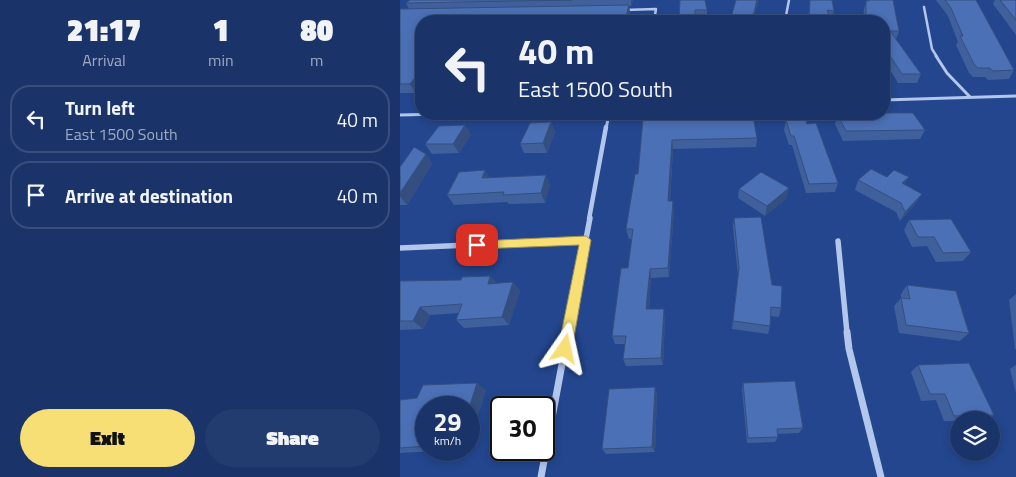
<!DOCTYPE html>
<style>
:root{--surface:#1a346a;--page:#233c70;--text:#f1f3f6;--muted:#9faac1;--line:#384f7e;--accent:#f7df76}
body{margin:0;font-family:"Titillium Web",sans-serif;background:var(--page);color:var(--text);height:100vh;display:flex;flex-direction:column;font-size:19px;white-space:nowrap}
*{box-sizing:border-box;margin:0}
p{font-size:16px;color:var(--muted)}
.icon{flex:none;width:28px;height:28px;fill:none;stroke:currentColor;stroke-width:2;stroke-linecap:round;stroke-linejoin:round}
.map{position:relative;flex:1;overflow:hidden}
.panel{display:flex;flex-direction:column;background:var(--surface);width:400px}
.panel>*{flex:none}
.banner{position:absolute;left:15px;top:15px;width:475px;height:105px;border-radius:20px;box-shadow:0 2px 8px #0003,0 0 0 1px var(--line);background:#1a346a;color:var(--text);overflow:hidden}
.controls{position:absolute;left:550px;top:411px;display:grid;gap:10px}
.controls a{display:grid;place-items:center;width:50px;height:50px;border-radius:50%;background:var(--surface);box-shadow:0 2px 8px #0003,0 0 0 1px var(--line);font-size:25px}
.speed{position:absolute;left:15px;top:396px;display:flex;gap:10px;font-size:25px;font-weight:700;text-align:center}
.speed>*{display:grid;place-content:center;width:65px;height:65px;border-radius:50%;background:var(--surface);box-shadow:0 2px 8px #0003,0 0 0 1px var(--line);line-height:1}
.speed small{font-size:12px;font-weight:400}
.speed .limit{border:2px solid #111;border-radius:8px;background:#fff;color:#111}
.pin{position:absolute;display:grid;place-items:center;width:42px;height:42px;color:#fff;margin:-21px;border-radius:10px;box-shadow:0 2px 8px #0006}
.me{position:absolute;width:55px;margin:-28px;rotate:11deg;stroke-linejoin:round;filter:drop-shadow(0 0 4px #0008)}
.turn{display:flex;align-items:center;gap:18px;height:105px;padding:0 20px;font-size:22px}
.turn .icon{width:65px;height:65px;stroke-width:2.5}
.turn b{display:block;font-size:35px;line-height:42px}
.eta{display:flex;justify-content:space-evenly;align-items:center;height:85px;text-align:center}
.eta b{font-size:30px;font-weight:800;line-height:35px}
.action{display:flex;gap:10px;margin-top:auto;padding:10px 20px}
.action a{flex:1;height:58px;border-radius:30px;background:var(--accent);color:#111;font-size:20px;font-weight:800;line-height:58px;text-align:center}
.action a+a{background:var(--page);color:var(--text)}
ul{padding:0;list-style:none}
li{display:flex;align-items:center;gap:15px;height:68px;margin:0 10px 8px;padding:0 10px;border:2px solid var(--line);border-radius:20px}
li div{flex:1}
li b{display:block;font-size:19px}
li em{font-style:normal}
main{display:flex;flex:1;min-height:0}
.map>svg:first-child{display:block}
</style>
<main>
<section class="panel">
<div class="eta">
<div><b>21:17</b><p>Arrival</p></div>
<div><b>1</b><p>min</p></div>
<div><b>80</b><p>m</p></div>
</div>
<ul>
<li><svg class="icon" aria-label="left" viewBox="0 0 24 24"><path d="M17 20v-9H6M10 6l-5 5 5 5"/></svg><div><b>Turn left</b><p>East 1500 South</p></div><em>40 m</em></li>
<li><svg class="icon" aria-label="arrive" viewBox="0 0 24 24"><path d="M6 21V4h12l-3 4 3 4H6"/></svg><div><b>Arrive at destination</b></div><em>40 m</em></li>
</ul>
<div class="action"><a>Exit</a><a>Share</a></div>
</section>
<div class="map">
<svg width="616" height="477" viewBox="0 0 616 477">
<rect width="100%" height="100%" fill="#23468e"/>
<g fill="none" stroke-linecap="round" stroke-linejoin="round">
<path stroke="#b3c6ec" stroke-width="2.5" d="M524 7 532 49 537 57
M224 10 256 9 254 21
M385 21 389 0"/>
<path stroke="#b3c6ec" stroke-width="3" d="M536 56 547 73 570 97
M484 100 616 96
M0 115 44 114
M206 129 209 114"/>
<path stroke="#b3c6ec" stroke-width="4.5" d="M189 219 206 127"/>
<path stroke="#b3c6ec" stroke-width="5.5" d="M438 241 447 333
M0 248 186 240
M168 333 190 218"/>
<path stroke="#b3c6ec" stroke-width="7" d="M447 332 449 349 481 477
M141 477 168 332"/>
</g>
<path fill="#40609c" d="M10 0H233L231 6H229L230 13 228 21H21V86L16 93H0V9H9L6 3Z
M280 0 307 10V18H295L279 20Z
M410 0 434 11 432 19 430 18 431 21H408L409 8Z
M467 0H493L499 31 496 39 521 74 517 83H498L484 60V21H463L464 9Z
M536 0H576L614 70 609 79 588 80 585 77H573L569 73 556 45 558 42 548 16Z
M595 0H616V35L593 4Z
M438 115 525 130 520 139 443 141 435 124Z
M337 117 357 138 356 147 273 149 270 201 274 211 269 277 251 278 249 309 265 317 263 365 226 366 223 359 225 344H215L212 336 228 268 232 239H229L226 229 238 174 243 119 337 120Z
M386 120 407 124 438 183 435 192 406 193 392 145H389L384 130Z
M151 122 155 132 147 153H124L120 144Z
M71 135 59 153 32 154 25 144Z
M26 154 32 164 7 205H0V167Z
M85 170 89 178 146 175 150 185 145 203 109 204 107 202 54 205 47 195Z
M458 180 504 185 522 194 516 203 500 221 496 212 455 190Z
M339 189 387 198 365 216 338 198Z
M334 218 372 285 381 308 379 317 370 316V326L368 334 332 329 338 276 333 227Z
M509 220 571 252 563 261 536 262 527 246 512 247 504 230Z
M90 276 96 283 113 282 120 291 109 325 64 328 56 320 59 313 30 315 23 329 0 330V281L61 280Z
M507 285 569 333 560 341 499 333 494 306 501 298V294Z
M616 294V349H615L609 300Z
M518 365 594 415 583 420H559V421H544L536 400 521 401 511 372Z
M616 365V393L610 369Z
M343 383 403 428 399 433 377 434 378 437 375 442 347 443 342 389Z
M255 387 257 394 255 452 206 454 202 449Z
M86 390 72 433H69V408H26V450H53L0 453V400L17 398Z"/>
<path fill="#344e7f" d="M231 0H233L231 6Z
M357 0H359L353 21H352Z
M229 5 230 13 228 21H226V17Z
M21 70V86L16 93 10 84Z
M151 122 155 132 147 153 143 143Z
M65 125 71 135 59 153 53 144Z
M272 140 273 149 269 211 268 201Z
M26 154 32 164 7 205 0 196V193Z
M85 170 91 180 82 178Z
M146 175 150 185 145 203 141 193Z
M509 177 504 186 502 183Z
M389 188 387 198 365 216 367 206Z
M522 194 516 203 500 221 505 212Z
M273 201 274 211 269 277 268 268Z
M250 269 251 278 248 318 246 309Z
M90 276 97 285 88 284Z
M113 282 120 291 109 325 102 317Z
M20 307 30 315 23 329 13 321Z
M264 309 265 317 263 365 261 358Z
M77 383 86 390 72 433 69 432V408Z
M255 387 257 394 255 452 252 447Z"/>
<path fill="#4b70b5" stroke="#344e7f" d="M10 0H172L6 3Z
M280 0H305L307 10H295V21H272V20H279Z
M336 0H357L352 21H330Z
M410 0H432L434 11 427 10 431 21H409Z
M469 0H493L499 31H490L521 74H502L484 47V21H467L464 18 466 16V1H469Z
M545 0H576L614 70 593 71 590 68H578L574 64 560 36H563L551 8Z
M600 0H616V20Z
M229 5 226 17 160 18 158 21H21V70L10 84H0V9Z
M207 18 211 21H204Z
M484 113H513L525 130 446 131 438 115 484 114Z
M353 116 357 138 272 140 268 201H273L268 268 250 269 246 309H264L261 358 223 359 226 336H212L221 268H228L233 229H226L235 174H238L243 119 338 120 337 117Z
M386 120H406L407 124 416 123 438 183 409 184 394 136H391Z
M151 122 143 143 120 144 130 123Z
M65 125 53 144H25L39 126Z
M14 147 26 154 0 193V167Z
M471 169 487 177 494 170 509 177 502 183 522 194 505 212 501 203 458 180Z
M85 170 82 178 146 175 141 193 103 195 104 192 47 195 59 172Z
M361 172 389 188 367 206 339 189Z
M361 217 372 285 382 286 381 308 371 307 370 326 333 321 339 268 334 218Z
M551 219 571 252 543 253 534 237H518L509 220Z
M90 276 88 284 113 282 102 317 56 320 62 304 20 307 13 321H0V281L61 280 62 277Z
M507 285 556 291 569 333 506 325 501 298 510 299Z
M569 363 594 415 554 416 545 394H530L518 365Z
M395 381 403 428 377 429 378 437 348 438 343 383Z
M77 383 69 408H26V446L0 448V400L17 398 23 385Z
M255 387 252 447 202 449 209 389Z"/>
<path fill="#f7df76" stroke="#a1914d" d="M186 236 191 240 172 349 170 354 165 356 160 354 158 349 179 245 77 249 71 245 77 241Z"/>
</svg>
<div class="controls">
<a><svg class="icon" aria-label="layers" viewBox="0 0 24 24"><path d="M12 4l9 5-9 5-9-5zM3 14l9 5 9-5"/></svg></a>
</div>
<div class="speed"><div>29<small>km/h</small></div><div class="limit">30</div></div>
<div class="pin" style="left:77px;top:245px;background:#d93025"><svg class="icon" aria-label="arrive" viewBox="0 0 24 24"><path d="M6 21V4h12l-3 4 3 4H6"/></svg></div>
<svg class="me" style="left:165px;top:349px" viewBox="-20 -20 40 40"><path d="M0-17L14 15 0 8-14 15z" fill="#f7df76" stroke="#fff" stroke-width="4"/></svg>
<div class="banner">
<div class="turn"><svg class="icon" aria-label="left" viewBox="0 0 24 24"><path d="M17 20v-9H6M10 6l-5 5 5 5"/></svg><div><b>40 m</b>East 1500 South</div></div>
</div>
</div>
</main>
